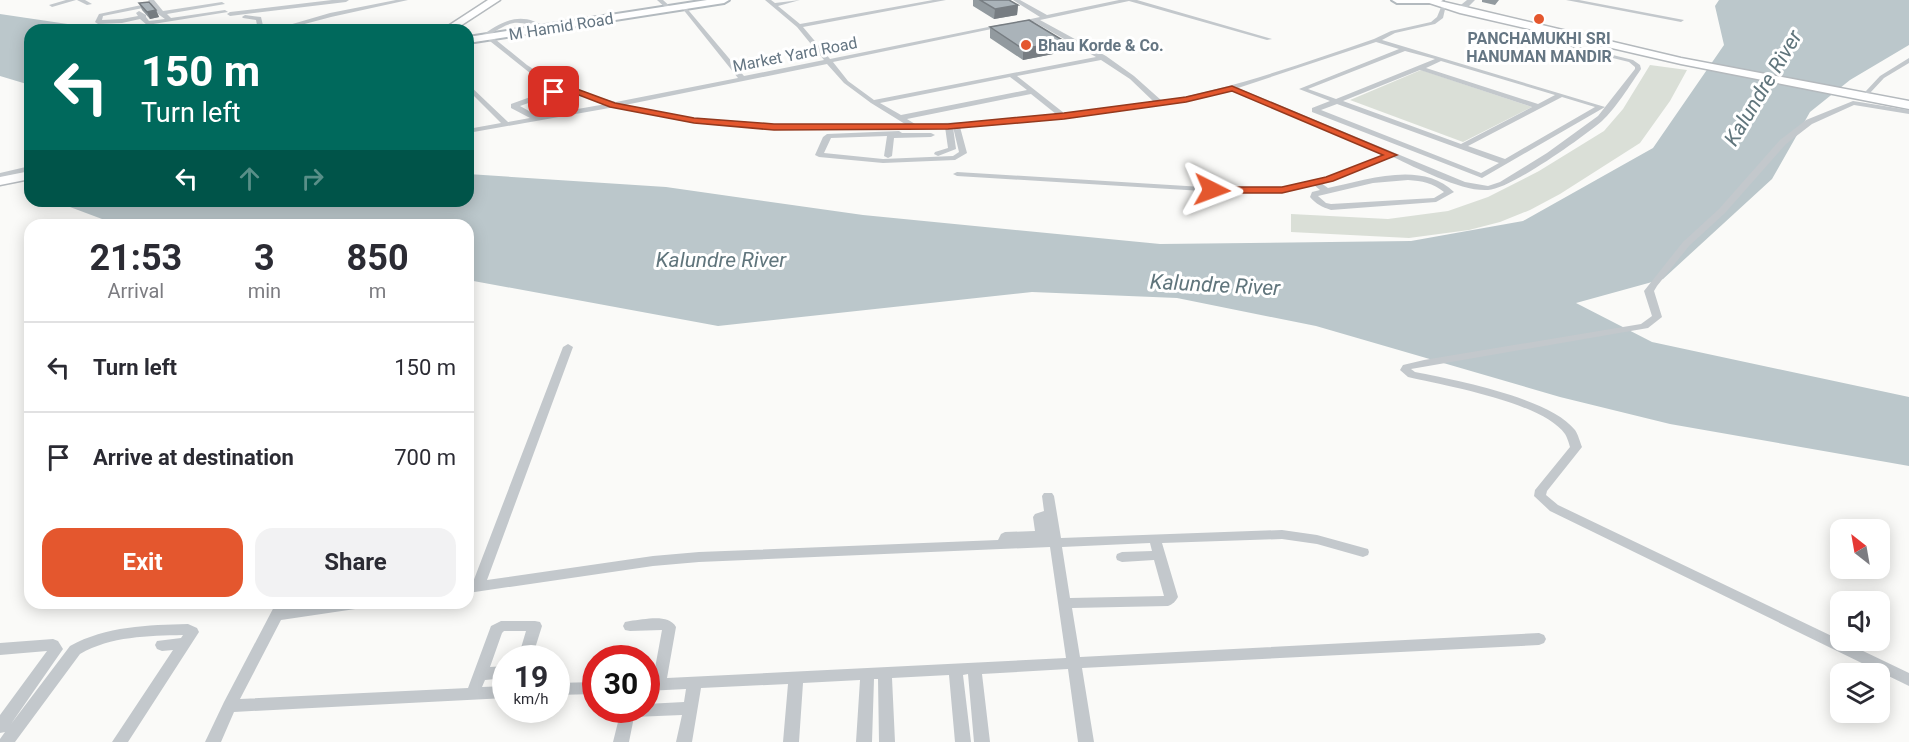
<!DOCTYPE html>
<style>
:root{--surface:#fff;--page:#f2f2f3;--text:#2b2b33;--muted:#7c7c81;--line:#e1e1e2;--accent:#e4572e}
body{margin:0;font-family:Roboto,sans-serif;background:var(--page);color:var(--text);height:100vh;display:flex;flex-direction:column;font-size:22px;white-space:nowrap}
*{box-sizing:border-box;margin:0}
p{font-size:20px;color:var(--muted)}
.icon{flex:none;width:33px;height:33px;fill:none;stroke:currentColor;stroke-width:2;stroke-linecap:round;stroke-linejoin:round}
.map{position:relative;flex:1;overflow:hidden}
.drawer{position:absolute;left:24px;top:219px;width:450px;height:390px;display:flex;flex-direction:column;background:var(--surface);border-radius:18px;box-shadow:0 3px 15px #0003}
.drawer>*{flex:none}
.top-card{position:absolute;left:24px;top:24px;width:450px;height:183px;border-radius:18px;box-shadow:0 3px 15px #0003;background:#00695c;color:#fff;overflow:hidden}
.needle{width:39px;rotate:329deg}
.controls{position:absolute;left:1830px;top:519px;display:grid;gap:12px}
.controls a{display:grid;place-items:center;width:60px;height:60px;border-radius:12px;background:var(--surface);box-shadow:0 3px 15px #0003;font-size:30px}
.speed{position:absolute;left:492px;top:645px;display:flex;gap:12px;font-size:30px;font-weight:700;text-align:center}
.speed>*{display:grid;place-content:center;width:78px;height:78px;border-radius:50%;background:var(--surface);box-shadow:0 3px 15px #0003;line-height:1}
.speed small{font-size:15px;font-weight:400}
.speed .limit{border:9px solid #d22;background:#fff;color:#111}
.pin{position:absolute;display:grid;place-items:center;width:51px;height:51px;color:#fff;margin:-26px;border-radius:12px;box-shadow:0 3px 9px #0006}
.me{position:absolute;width:66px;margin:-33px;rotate:93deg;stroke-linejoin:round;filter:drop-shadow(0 0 4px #0008)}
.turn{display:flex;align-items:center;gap:21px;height:126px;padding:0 18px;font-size:27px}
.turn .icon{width:78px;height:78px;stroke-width:2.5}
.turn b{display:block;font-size:42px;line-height:51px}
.lanes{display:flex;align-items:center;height:57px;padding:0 18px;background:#0003;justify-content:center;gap:30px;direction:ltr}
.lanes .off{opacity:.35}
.eta{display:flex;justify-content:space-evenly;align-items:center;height:102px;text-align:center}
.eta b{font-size:36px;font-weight:700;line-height:42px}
.action{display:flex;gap:12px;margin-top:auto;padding:12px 18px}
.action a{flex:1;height:69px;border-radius:18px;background:var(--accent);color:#fff;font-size:24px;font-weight:700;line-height:69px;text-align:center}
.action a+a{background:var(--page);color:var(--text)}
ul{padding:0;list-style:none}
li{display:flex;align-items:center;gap:18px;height:90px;padding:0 18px;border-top:2px solid var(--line)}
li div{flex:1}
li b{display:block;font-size:22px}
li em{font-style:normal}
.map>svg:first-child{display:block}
</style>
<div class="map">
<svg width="1909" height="742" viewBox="0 0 1909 742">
<rect width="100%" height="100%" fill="#fafaf8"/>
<path fill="#dadfd7" d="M1650 65 1687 70 1670 101 1640 143 1560 194 1530 210 1500 222 1469 230 1409 238 1291 232V214L1388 219 1448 211 1488 197 1539 171 1604 131 1623 109Z
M1421 70 1532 107 1463 142 1350 100Z"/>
<path fill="#bbc7cb" d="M1719 0H1909V45L1850 80 1810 112 1772 179 1663 279 1576 303 1652 342 1909 397V466L1670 424 1560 397 1316 326 1177 298 1032 292 718 326 468 280V225H118L54 201H468V174L666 187 863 215 1160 244 1411 241 1523 221 1653 148 1724 45 1715 6Z
M0 14 81 26 83 30H30V85L0 76Z"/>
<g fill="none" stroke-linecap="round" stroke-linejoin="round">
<g stroke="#b3babf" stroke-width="4">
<path id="secondary" d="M707 0H729L724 3 468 43V37Z
M1392 0H1443L1438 3H1397Z"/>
</g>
<g stroke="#b5babe" stroke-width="3">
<path id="primary" d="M488 0H500L454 30H442Z
M30 171V179L0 185V177Z"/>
</g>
<g stroke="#b4b9bd" stroke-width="3">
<path id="trunk" d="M1420 0H1436L1681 58 1909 101V109L1681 64 1460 13Z"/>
</g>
<path fill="#c3c8cc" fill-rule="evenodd" d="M66 0H76L52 7 49 5Z
M77 0H85L92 4 87 5Z
M148 0H154L163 11 222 2 225 4 167 14 171 18 225 10 228 12 147 25 140 19 122 23 98 24 95 22 99 14 151 3ZM153 6 158 14 165 19 149 21 146 17V15L139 11 136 13 138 16 122 19 102 20 103 16Z
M332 0H349L346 2 230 16 227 14 230 12Z
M396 0H408L331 17 282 30H272L330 13Z
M657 0H663L673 9 668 10Z
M765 0H771L775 3 800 0 778 6 800 24 933 0H946L803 27 830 59 1003 24 1006 26 833 62 848 81 874 100 1096 57 1034 22 1017 24V22L1040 17 1013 0H1020L1047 15 1119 0H1137L1272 39 1267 40 1129 1 1040 20 1106 56 1134 76 1162 101C1235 88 1304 63 1374 39L1391 31 1431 22 1437 17 1442 5H1446L1443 18 1435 24 1395 33 1382 40 1605 107 1482 178 1312 112V108L1330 101 1299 89 1399 49 1376 42 1238 88 1465 182 1488 186 1500 182 1547 153 1598 116 1635 69V67L1629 62 1572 48 1567 45 1561 35 1562 34H1566L1571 43 1576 46 1633 60 1640 65 1641 69C1631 84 1615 109 1602 121 1583 137 1511 189 1488 190 1462 192 1417 168 1393 157L1321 183 1328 188C1366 180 1422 160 1454 192L1436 202 1331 210C1322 207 1316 204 1310 197L1312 192 1320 190 1314 185 1282 192 1235 193 957 176 953 174 957 172 1235 189 1282 188 1326 177 1386 155 1231 90 1188 101 1064 118 998 125 960 127 967 153 955 160 883 163 819 157 815 155 823 137 827 134 899 131 902 133H931L935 135 931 137 894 138 892 156 888 158 884 156 887 136 831 138 824 153 883 159 953 156 959 152 953 127 956 149 938 156 934 154 935 152 948 148 945 127 820 129 727 126 682 121 615 107 468 133V129L501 123 468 90V84L508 122 530 118 511 108V104L558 87 530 73 486 38 480 39V37C503 20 522 10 548 29L545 31C519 21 514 18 490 35L527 65 550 80 594 96 616 102 738 78 682 8V6L684 5 744 76 824 60 797 27ZM1405 51 1435 59 1336 99 1308 89ZM1101 60 1130 79 1154 102 1064 113 1017 76ZM1441 61 1555 95 1538 104 1426 68ZM827 64 844 83 871 103 905 124C812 125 715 129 625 105ZM1420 70 1532 107 1461 144 1343 101ZM1010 77 1027 90 901 115 880 103ZM565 90 606 104 538 116 520 106ZM1031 94 1056 114 998 121 915 124 907 119ZM1562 97 1595 107 1505 159 1468 146ZM1337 104 1499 163 1481 173 1321 110ZM1408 180C1422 181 1433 183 1444 192L1434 198 1331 204 1326 203 1318 196 1373 183Z
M1566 0H1579L1684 20 1681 22Z
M245 15 261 17 264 30H258L256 20 243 18 242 17Z
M1909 58V63L1884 78 1870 93H1866V91L1880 76Z
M1853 101 1909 110V114L1854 105 1812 124 1786 144 1725 213 1689 246 1657 286 1654 291 1662 317 1648 328 1411 369 1415 372C1455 380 1550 398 1575 430 1578 434 1580 442 1582 447L1547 491 1546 495 1558 505 1909 673V686L1550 511 1534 496 1535 490 1570 447C1569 443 1567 437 1565 434 1542 402 1446 386 1408 377L1400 370 1403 365 1424 360 1641 324 1652 316 1644 291 1683 242 1719 209 1780 140 1806 120Z
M568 344 573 347 487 580 653 556 699 552 998 540 1001 534 1005 532 1035 531 1033 517 1035 514 1044 511 1042 496 1044 493H1052L1054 496 1061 538 1282 530 1317 535 1368 549 1369 552 1368 555 1363 557 1317 544 1282 539 1162 543 1178 597C1175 602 1173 604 1168 606L1072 608 1080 657 1539 633 1544 635 1546 639 1544 643 1539 645 1082 668 1094 742H1078L1068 669 982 674 990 742H974L968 674 963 675 971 742H955L949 675 892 678 895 742H879L878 679H874L872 742H856L860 680 803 683 799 742H783L788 684 701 688 692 742H676L682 715 634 717 629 742H613L621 710H646V704L684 702 686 689 646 691V679H653L662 630 630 631 625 630 623 626 625 622 630 621C644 620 668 613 676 627L667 678 1066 658 1050 547 699 562 653 566 468 593V583L473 582 563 347ZM1150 543 1152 551 1122 552 1117 554 1116 557 1117 560 1122 562 1154 560 1164 596 1070 598 1062 547Z
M276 603H290L287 608 325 603H369L367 607 362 608 281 620 240 699 468 688 491 626 501 621H535L540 622 542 626 532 658H518L526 631H504L502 633 490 667 506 666V678L485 680 482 687 506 686V698L234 712 221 742H205L224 702Z
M188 624 197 628 199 632 128 742H112L173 650 162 651 157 649 155 645 157 641 181 638 183 635C148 636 111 636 80 654L15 742H0V739L5 732 0 733V715L47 651 0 655V643L53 639 58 641 63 649 11 724 70 646C106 626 148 625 188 624Z
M596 682V694L556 695V683Z"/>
<path fill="#c3c8cc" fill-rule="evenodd" d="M1467 0H1475L1463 12H1457V8Z
M30 166V172L0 179V173Z"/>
<use href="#secondary" fill="#fff" fill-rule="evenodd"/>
<use href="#primary" fill="#fff" fill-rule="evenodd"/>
<use href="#trunk" fill="#fff" fill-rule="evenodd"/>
</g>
<path fill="#929a9f" d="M973 0H1009L1018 5 1017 15 994 19 973 6Z
M1482 0H1499L1495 5 1482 2Z
M139 3 156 10 159 17 150 19 142 10Z
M990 27 1063 52 1023 60 990 38Z"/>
<path fill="#777d82" d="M1018 5 1017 15 994 19 995 9Z
M156 10 159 17 150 19 147 12Z
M1064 41 1063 52 1023 60V49Z"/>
<path fill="#aab3b9" stroke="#777d82" stroke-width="1.5" d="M980 0H1009L1018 5 995 9Z
M149 2 156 10 147 12 139 3Z
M1029 20 1064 41 1023 49 990 27Z"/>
<path fill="#e4572e" stroke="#94391e" stroke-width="1.5" d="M566 85 615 103 694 118 774 124H948L1064 113 1186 97 1232 86 1397 155 1333 181 1282 193H1212L1208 192V187H1282L1326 177 1383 155 1232 91 1186 102 1064 119 948 129 774 130 694 123 610 107 566 90 554 94 549 92Z"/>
<g fill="#e4572e" stroke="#fff" stroke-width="2">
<circle cx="1539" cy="19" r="6"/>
<circle cx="1026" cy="45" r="6"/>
</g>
<g text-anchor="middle" stroke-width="6" stroke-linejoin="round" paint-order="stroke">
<g font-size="16" fill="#657683" stroke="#fff">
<text transform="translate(561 26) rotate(-9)" y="6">M Hamid Road</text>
<text transform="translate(795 54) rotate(-11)" y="6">Market Yard Road</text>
</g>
<g font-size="16" font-weight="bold" fill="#657683" stroke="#fff">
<text x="1539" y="44">PANCHAMUKHI SRI<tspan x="1539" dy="18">HANUMAN MANDIR</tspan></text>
<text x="1038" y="51" text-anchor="start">Bhau Korde &amp; Co.</text>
</g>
<g font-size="21" font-style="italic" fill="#60757c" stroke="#fff">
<text transform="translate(1763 88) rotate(-59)" y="7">Kalundre River</text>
<text x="721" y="267">Kalundre River</text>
<text transform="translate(1215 285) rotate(3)" y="7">Kalundre River</text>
</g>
</g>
</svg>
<div class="controls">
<a><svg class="needle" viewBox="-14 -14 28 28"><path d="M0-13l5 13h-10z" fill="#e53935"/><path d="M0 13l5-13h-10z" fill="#7c7c81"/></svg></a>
<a><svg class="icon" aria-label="sound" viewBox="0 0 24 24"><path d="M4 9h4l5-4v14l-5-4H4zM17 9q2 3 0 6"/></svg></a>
<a><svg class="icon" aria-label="layers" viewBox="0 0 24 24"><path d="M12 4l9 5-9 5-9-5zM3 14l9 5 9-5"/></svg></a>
</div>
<div class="speed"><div>19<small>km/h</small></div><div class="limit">30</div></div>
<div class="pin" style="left:554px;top:92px;background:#d93025"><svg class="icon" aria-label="arrive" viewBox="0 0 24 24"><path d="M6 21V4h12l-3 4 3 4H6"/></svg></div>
<svg class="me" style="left:1212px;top:190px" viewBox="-20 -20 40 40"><path d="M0-17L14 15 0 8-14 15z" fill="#e4572e" stroke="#fff" stroke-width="4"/></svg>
<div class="top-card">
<div class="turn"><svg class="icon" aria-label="left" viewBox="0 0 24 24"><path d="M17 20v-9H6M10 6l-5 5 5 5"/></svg><div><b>150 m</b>Turn left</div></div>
<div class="lanes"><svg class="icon" aria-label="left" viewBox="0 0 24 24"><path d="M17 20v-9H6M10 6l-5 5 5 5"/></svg><svg class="icon off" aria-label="ahead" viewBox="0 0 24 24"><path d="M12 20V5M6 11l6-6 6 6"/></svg><svg class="icon off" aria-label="right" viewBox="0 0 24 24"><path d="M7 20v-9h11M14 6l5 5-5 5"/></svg></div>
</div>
<section class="drawer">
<div class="eta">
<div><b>21:53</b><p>Arrival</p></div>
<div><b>3</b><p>min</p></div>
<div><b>850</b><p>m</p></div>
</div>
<ul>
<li><svg class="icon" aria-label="left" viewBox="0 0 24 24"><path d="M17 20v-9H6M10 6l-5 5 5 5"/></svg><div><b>Turn left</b></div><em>150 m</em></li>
<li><svg class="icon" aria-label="arrive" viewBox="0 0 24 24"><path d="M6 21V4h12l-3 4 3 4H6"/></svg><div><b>Arrive at destination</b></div><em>700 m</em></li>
</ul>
<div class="action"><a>Exit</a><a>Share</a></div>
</section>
</div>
